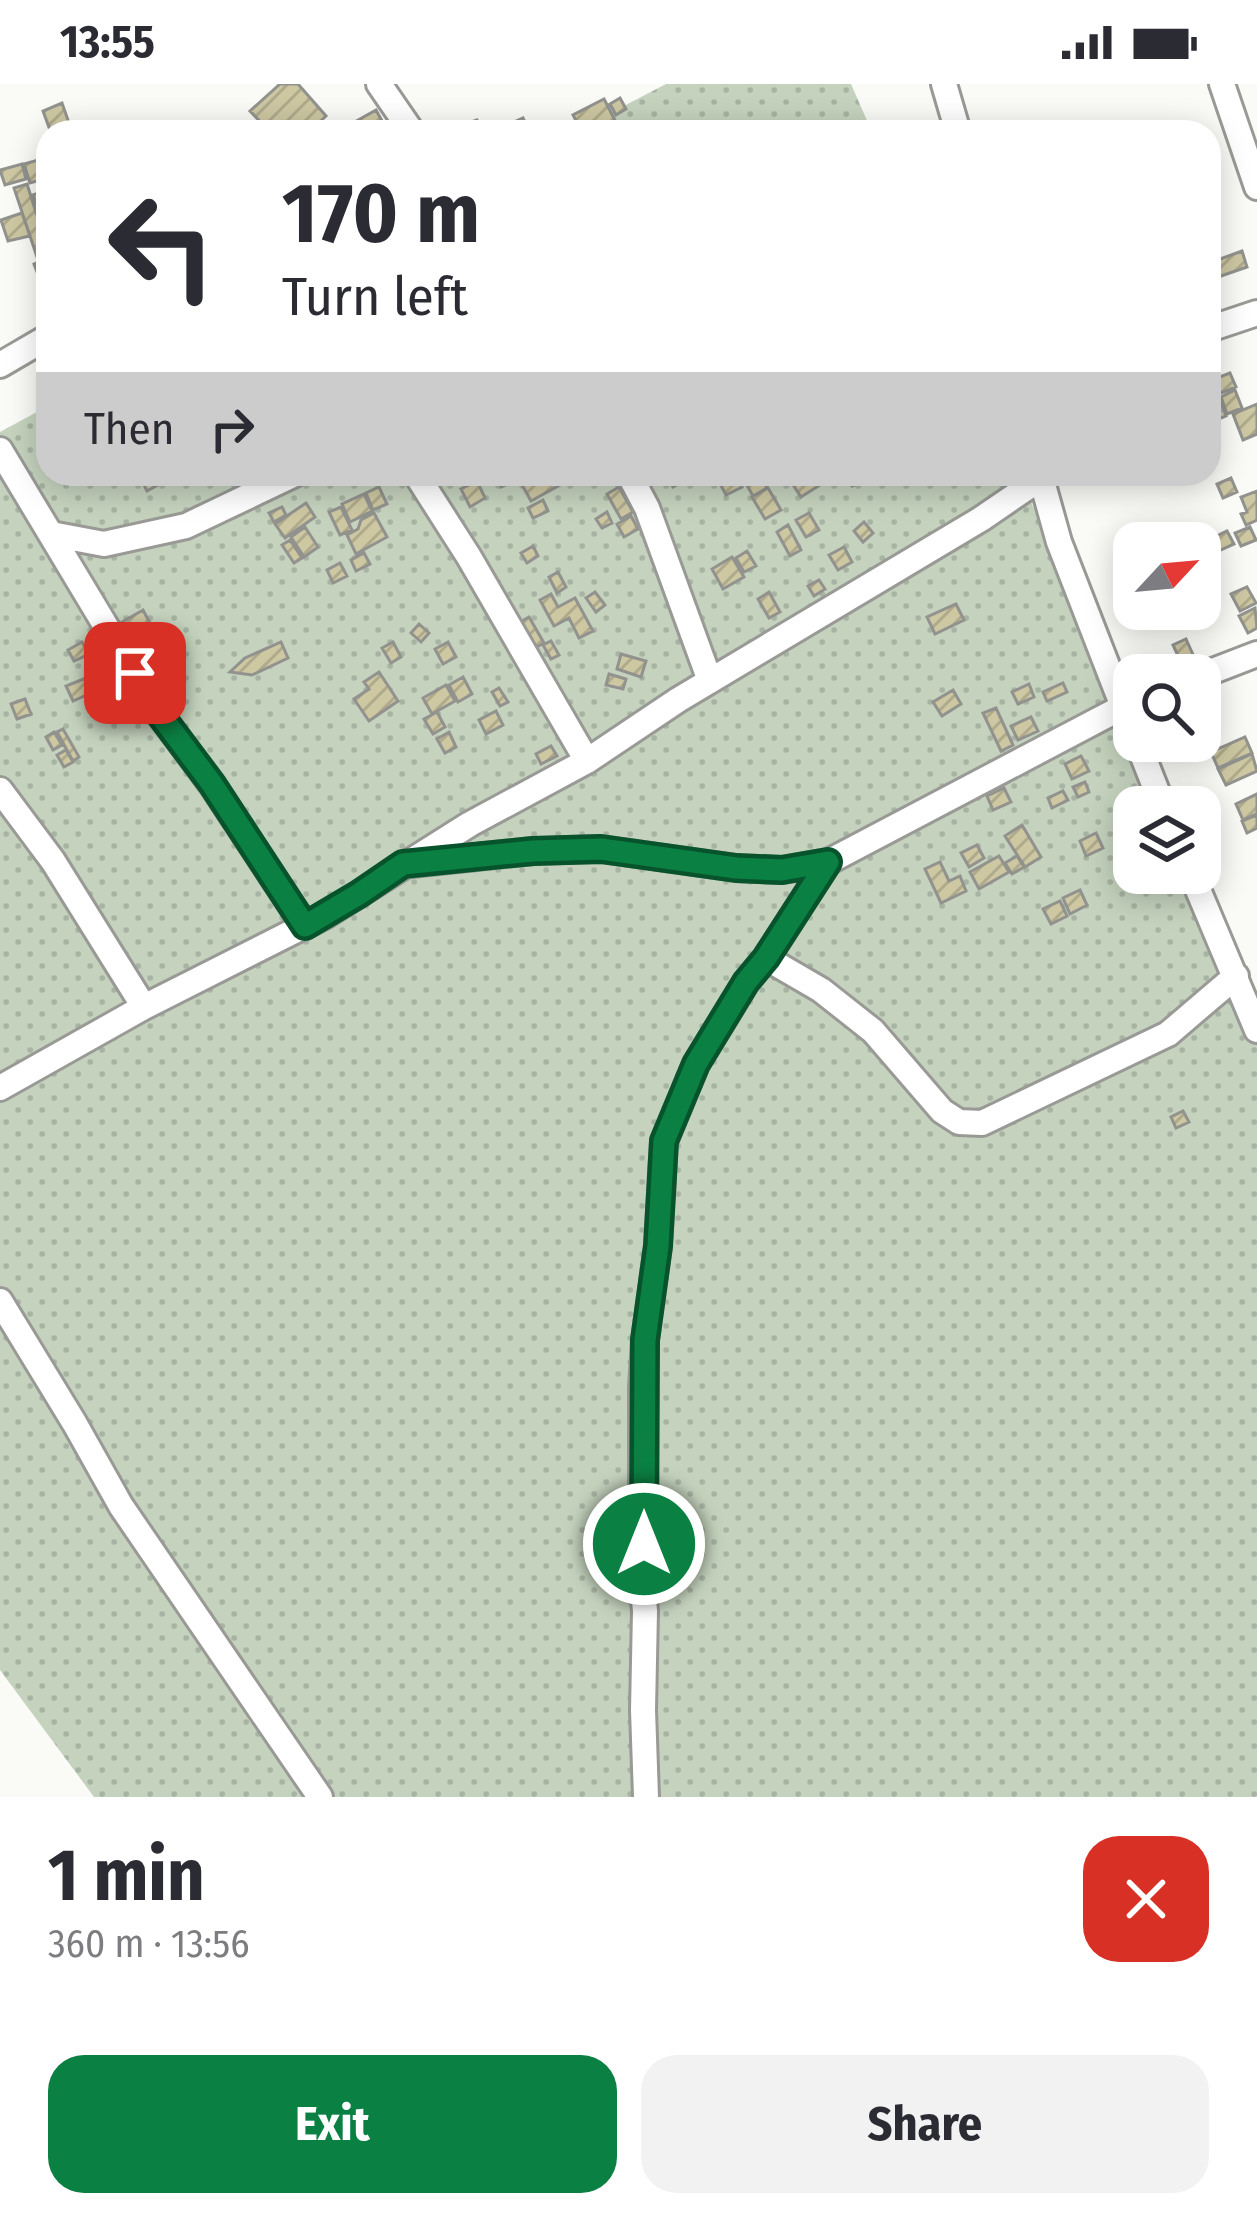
<!DOCTYPE html>
<meta charset="utf-8">
<style>
:root{--surface:#fff;--page:#f2f2f3;--text:#2b2b33;--muted:#7c7c81;--accent:#0b8043}
body{margin:0;font-family:"Fira Sans Condensed",sans-serif;background:var(--page);color:var(--text);height:100vh;display:flex;flex-direction:column;font-size:45px;white-space:nowrap}
*{box-sizing:border-box;margin:0}
p{font-size:39px;color:var(--muted)}
.icon{flex:none;width:66px;height:66px;fill:none;stroke:currentColor;stroke-width:2;stroke-linecap:round;stroke-linejoin:round}
.map{position:relative;height:1713px;overflow:hidden}
.drawer{display:flex;flex-direction:column;background:var(--surface);flex:1}
.drawer>*{flex:none}
.top-card{position:absolute;left:36px;top:36px;width:1185px;height:366px;border-radius:36px;box-shadow:0 6px 30px #0003;background:#fff;color:var(--text);overflow:hidden}
.needle{width:78px;rotate:64deg}
.buttons{position:absolute;left:1113px;top:438px;display:grid;gap:24px}
.buttons a{display:grid;place-items:center;width:108px;height:108px;border-radius:24px;background:var(--surface);box-shadow:0 6px 30px #0003;font-size:60px}
.pin{position:absolute;display:grid;place-items:center;width:102px;height:102px;color:#fff;margin:-51px;border-radius:24px;box-shadow:0 6px 18px #0006}
.me{position:absolute;width:132px;margin:-66px;rotate:0deg;stroke-linejoin:round;filter:drop-shadow(0 0 9px #0008)}
.turn{display:flex;align-items:center;gap:42px;height:252px;padding:0 48px;font-size:54px}
.turn .icon{width:156px;height:156px;stroke-width:2.5}
.turn b{display:block;font-size:84px;line-height:102px}
.then{display:flex;align-items:center;height:114px;padding:0 48px;background:#0003;gap:24px;font-size:45px}
.round{display:grid;place-items:center;flex:none;width:126px;height:126px;border-radius:36px;background:var(--page)}
.head{display:flex;align-items:center;justify-content:space-between;height:204px;padding:0 48px}
h1{font-size:72px;font-weight:700;line-height:90px}
.cta{display:flex;gap:24px;margin-top:auto;padding:24px 48px}
.cta a{flex:1;height:138px;border-radius:36px;background:var(--accent);color:#fff;font-size:48px;font-weight:700;line-height:138px;text-align:center}
.cta a+a{background:var(--page);color:var(--text)}
.status{display:flex;justify-content:space-between;align-items:center;height:84px;padding:0 60px;background:var(--surface);direction:ltr}
.status svg{height:33px;fill:currentColor}
.map>svg:first-child{display:block}
</style>
<div class="status"><b>13:55</b><svg viewBox="0 0 49 12"><path d="M0 12V9h3v3zM5 12V6h3v6zM10 12V3h3v9zM15 12V0h3v12zM26 1h20v11H26zM47 4h2v5h-2z"/></svg></div>
<div class="map">
<svg width="1257" height="1713" viewBox="0 0 1257 1713">
<defs>
<pattern id="grass-dots" width="8" height="8" patternUnits="userSpaceOnUse" patternTransform="scale(3)"><rect width="8" height="8" fill="#c5d3be"/><path d="M2 2h.1M6 6h.1" fill="none" stroke="#a8b4a3" stroke-width="1.8" stroke-linecap="round"/></pattern>
<pattern id="building-hatch" width="6" height="6" patternUnits="userSpaceOnUse" patternTransform="scale(3)"><rect width="6" height="6" fill="#cdc7a2"/><path d="M-1 1l2-2M0 6l6-6M5 7l2-2" fill="none" stroke="#afaa8b"/></pattern>
</defs>
<rect width="100%" height="100%" fill="#fafaf6"/>
<path fill="url(#grass-dots)" d="M666 0H851L872 48H574Z
M48 322V390H1019L1162 723H1134V789H1190L1257 944V1713H94L0 1586V348Z"/>
<path fill="url(#building-hatch)" stroke="#92928e" stroke-width="3" d="M280 0H298L326 32 309 48H270L250 27Z
M620 14 626 25 616 31 610 20Z
M604 15 621 48H582L573 31Z
M62 19 69 39 50 46 43 27Z
M376 26 388 48H355L351 40Z
M523 34 529 47 510 48 507 41Z
M477 36 482 47 493 43 495 48H445Z
M38 76 44 95 30 99 24 80Z
M22 80 26 95 5 101 0 86Z
M27 100 48 166V169L37 173 14 104Z
M47 106 48 144 46 145 33 111Z
M22 129 30 152 8 157 1 136Z
M1242 167 1247 183 1218 193 1212 178Z
M48 174V190L39 193 34 180Z
M1230 289 1236 303 1209 314V297Z
M1235 306 1242 324 1227 330 1221 313Z
M1219 313 1226 332 1211 338 1209 318Z
M1257 320V350L1243 356 1233 330Z
M154 390H166L169 395 147 407 142 397Z
M495 390H513L516 396 501 403Z
M516 390H580L531 417Z
M665 390H684L687 395 673 403Z
M715 390H735L742 403 726 411Z
M745 390H760L767 404 753 412 742 392Z
M792 390H817L823 399 801 413 788 393Z
M847 390H862L865 397 852 402Z
M1231 394 1237 408 1223 414 1217 400Z
M477 397 485 414 470 423 461 405Z
M379 403 387 420 373 426 366 409Z
M619 403 633 428 621 435 607 410Z
M768 404 781 426 765 435 752 413Z
M1257 407V436L1246 441 1241 430 1247 428 1241 413Z
M364 410 372 427 350 438 342 420Z
M543 416 548 427 533 434 528 424Z
M306 419 315 433 285 454 275 440Z
M282 423 286 431 274 438 269 429Z
M341 423 352 446 340 451 329 428Z
M607 428 612 439 602 444 596 435Z
M374 429 387 453 356 470 347 451 358 445 361 436Z
M809 429 819 446 806 453 796 436Z
M631 432 638 445 624 453 617 440Z
M864 438 873 449 863 458 854 447Z
M788 441 801 466 790 472 777 448Z
M305 443 318 463 304 473 291 453Z
M1250 443 1256 456 1241 462 1235 449Z
M1227 447 1234 460 1205 473 1200 460Z
M290 456 302 474 294 479 282 461Z
M533 462 538 472 527 479 521 469Z
M844 463 852 478 838 486 829 471Z
M747 467 756 482 744 488 736 474Z
M364 469 370 480 356 487 351 476Z
M732 473 744 493 723 505 712 485Z
M340 479 347 492 333 499 327 486Z
M558 488 566 503 557 509 549 493Z
M819 496 825 505 814 512 808 502Z
M1247 503 1256 519 1240 527 1231 510Z
M595 508 605 521 596 528 586 514Z
M769 508 780 528 769 534 758 515Z
M551 510 558 523 575 514 593 547 579 554 569 534 554 542 540 516Z
M956 520 964 536 935 550 927 533Z
M1255 524 1257 544 1248 549 1239 532Z
M143 526 152 543 131 555 122 538Z
M529 533 544 559 533 565 517 540Z
M419 540 429 549 421 558 411 549Z
M1186 555 1199 584 1186 589 1173 561Z
M551 557 559 571 551 575 543 561Z
M82 558 89 570 74 577 68 566Z
M281 558 288 574 252 591 230 588 245 574Z
M393 558 401 573 391 579 382 564Z
M448 558 456 573 443 580 435 565Z
M168 564 174 579 148 591 142 575Z
M621 570 646 577 641 593 617 585Z
M1180 578 1186 591H1164L1169 589 1167 584Z
M379 588 398 617 369 637 354 615 369 605 364 598Z
M609 590 626 595 623 605 606 601Z
M463 593 472 610 458 618 449 601Z
M86 594 91 609 73 617 66 602Z
M1063 599 1067 608 1047 617 1043 608Z
M1029 600 1034 613 1018 620 1012 608Z
M446 601 455 617 432 630 423 614Z
M499 604 508 618 500 622 492 608Z
M953 606 961 620 942 632 933 618Z
M25 615 31 630 17 635 11 620Z
M1209 621 1216 635 1201 642 1200 625Z
M996 624 1013 661 1001 667 983 629Z
M496 627 503 641 486 650 479 636Z
M437 628 445 643 433 650 424 635Z
M1031 633 1038 647 1018 656 1011 642Z
M63 645 79 673 73 677 57 648Z
M54 648 62 661 53 666 46 653Z
M449 648 456 663 445 669 437 655Z
M1245 653 1252 669 1218 684 1211 668Z
M551 662 557 672 541 680 536 670Z
M66 666 73 678 64 683 57 671Z
M1252 670 1257 687 1226 701 1218 685Z
M1081 672 1089 687 1072 695 1065 680Z
M1085 698 1089 708 1078 713 1073 703Z
M1004 704 1011 718 993 726 987 712Z
M1063 707 1068 716 1052 724 1048 714Z
M1257 710V730L1243 736 1236 720Z
M1257 731V744L1247 749 1242 737Z
M1022 741 1041 773 1025 783 1005 752Z
M1096 749 1103 764 1086 772 1080 757Z
M977 761 984 774 969 783 961 769Z
M999 772 1009 788 979 805 970 788Z
M1017 772 1024 783 1012 790 1005 779Z
M940 778 949 797 960 792 966 807 941 819 925 785Z
M1080 806 1087 821 1070 830 1063 814Z
M1060 817 1067 832 1051 840 1043 825Z
M1183 1027 1189 1038 1176 1044 1171 1033Z"/>
<g fill="none" stroke-linecap="round" stroke-linejoin="round">
<g stroke="#999995" stroke-width="30">
<path id="minor" d="M379 0 412 48
M944 0 958 48
M1222 0 1257 103
M1209 245 1257 229
M0 281 48 253
M0 366 155 624 212 701 305 842
M416 390 469 473 587 677
M629 390 647 424 710 597
M1040 390 1059 458 1134 651
M51 450 104 460 186 442 295 390
M1200 592 1257 570
M1137 657 1163 723
M0 706 53 777 144 923
M411 780 533 767 601 765 736 784 782 786 828 778 1134 617
M1191 789 1257 946
M766 874 821 906 873 947 942 1027 959 1038 982 1039 1168 950 1236 892
M0 1004 144 923 326 831 470 740 587 677 678 616 981 435 1041 394
M0 1217 75 1340 121 1422 320 1713
M646 1713 643 1626 645 1527 642 1495V1303L645 1256 658 1162 664 1057 696 980 746 898 766 874 828 778"/>
</g>
<use href="#minor" stroke="#fff" stroke-width="24"/>
</g>
<g fill="none" stroke-linecap="round" stroke-linejoin="round">
<g stroke="#07532c" stroke-width="30">
<path id="route" d="M135 589 155 624 212 700 305 842 359 810 403 780 533 767 601 765 736 784 782 786 828 778 766 874 746 898 696 980 664 1057 658 1162 645 1256 644 1460"/>
</g>
<use href="#route" stroke="#0b8043" stroke-width="21"/>
</g>
</svg>
<div class="buttons">
<a><svg class="needle" viewBox="-14 -14 28 28"><path d="M0-13l5 13h-10z" fill="#e53935"/><path d="M0 13l5-13h-10z" fill="#7c7c81"/></svg></a>
<a><svg class="icon" aria-label="search" viewBox="0 0 24 24"><circle cx="10" cy="10" r="6"/><path d="M15 15l6 6"/></svg></a>
<a><svg class="icon" aria-label="layers" viewBox="0 0 24 24"><path d="M12 4l9 5-9 5-9-5zM3 14l9 5 9-5"/></svg></a>
</div>
<div class="pin" style="left:135px;top:589px;background:#d93025"><svg class="icon" aria-label="arrive" viewBox="0 0 24 24"><path d="M6 21V4h12l-3 4 3 4H6"/></svg></div>
<svg class="me" style="left:644px;top:1460px" viewBox="-20 -20 40 40"><circle r="17" fill="#0b8043" stroke="#fff" stroke-width="3"/><path d="M0-11L8 9 0 5-8 9z" fill="#fff"/></svg>
<div class="top-card">
<div class="turn"><svg class="icon" aria-label="left" viewBox="0 0 24 24"><path d="M17 20v-9H6M10 6l-5 5 5 5"/></svg><div><b>170 m</b>Turn left</div></div>
<div class="then">Then<svg class="icon" aria-label="right" viewBox="0 0 24 24"><path d="M7 20v-9h11M14 6l5 5-5 5"/></svg></div>
</div>
</div>
<section class="drawer">
<div class="head"><div><h1>1 min</h1><p>360 m · 13:56</p></div><a class="round" style="background:#d93025;color:#fff"><svg class="icon" aria-label="close" viewBox="0 0 24 24"><path d="M6 6l12 12M18 6L6 18"/></svg></a></div>
<div class="cta"><a>Exit</a><a>Share</a></div>
</section>
